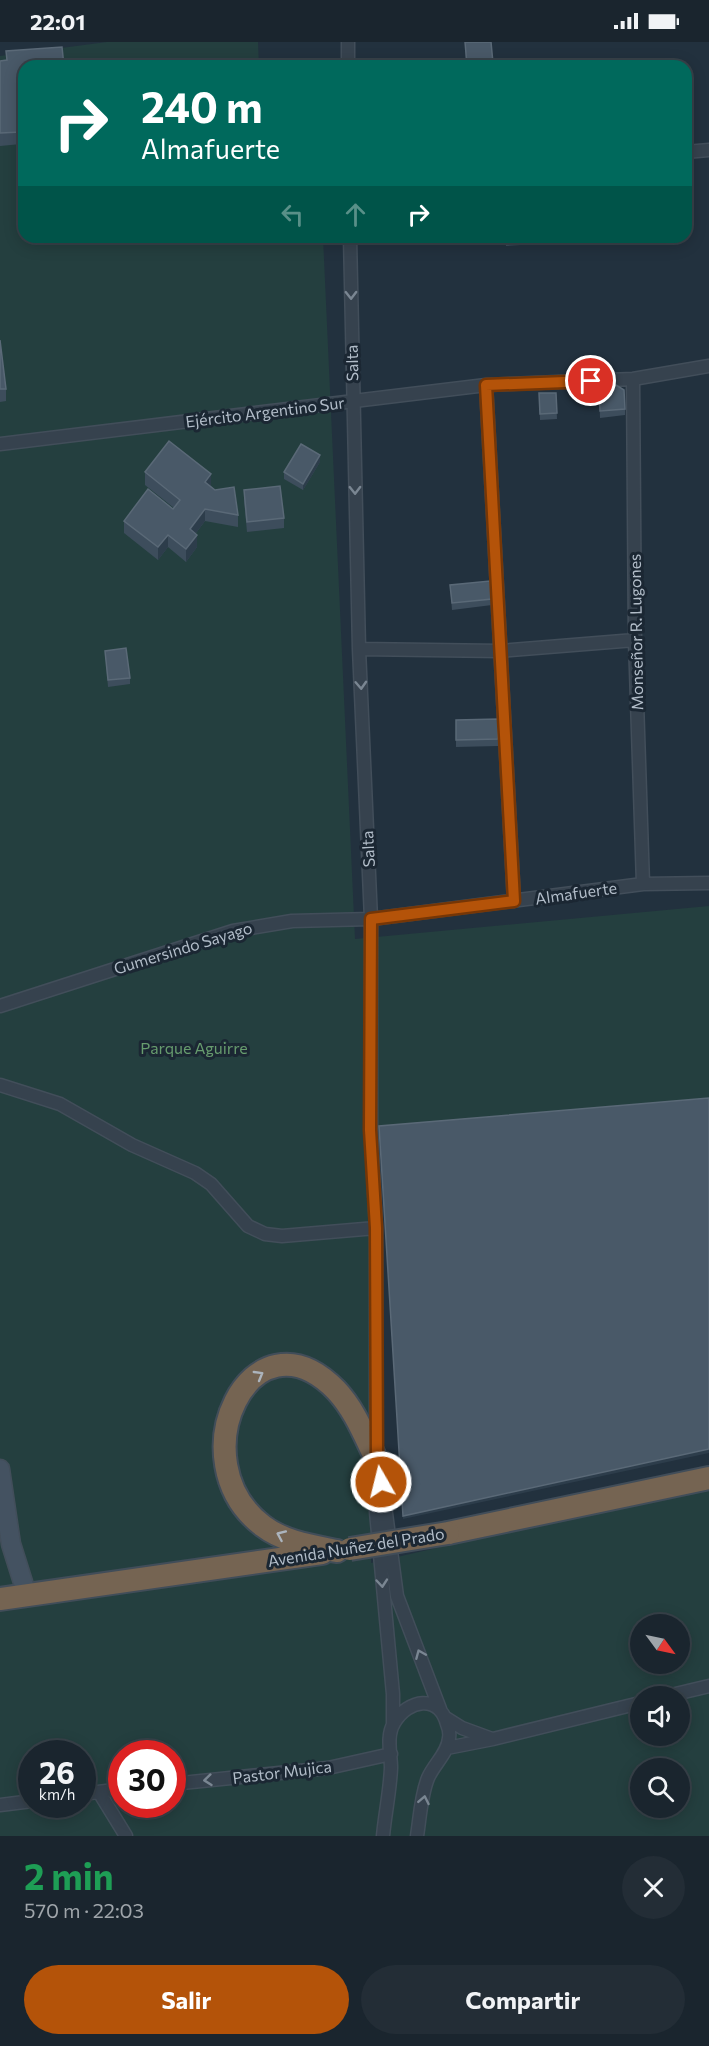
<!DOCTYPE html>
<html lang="es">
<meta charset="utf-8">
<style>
:root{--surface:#1a252e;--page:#232d36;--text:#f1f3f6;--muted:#9fa5aa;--line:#38424a;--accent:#b45309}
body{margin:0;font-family:Commissioner,sans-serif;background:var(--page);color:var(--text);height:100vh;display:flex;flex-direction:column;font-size:22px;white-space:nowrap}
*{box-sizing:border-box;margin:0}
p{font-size:20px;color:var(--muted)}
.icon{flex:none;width:33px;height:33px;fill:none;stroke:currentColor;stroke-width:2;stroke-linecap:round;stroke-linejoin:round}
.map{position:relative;height:1794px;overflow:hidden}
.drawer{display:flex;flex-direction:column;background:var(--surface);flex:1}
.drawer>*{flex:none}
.top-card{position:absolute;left:18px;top:18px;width:674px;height:183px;border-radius:18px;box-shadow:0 3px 15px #0003,0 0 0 2px var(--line);background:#00695c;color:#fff;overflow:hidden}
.needle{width:39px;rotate:123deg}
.controls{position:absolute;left:630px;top:1572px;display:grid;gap:12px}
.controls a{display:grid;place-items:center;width:60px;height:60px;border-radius:50%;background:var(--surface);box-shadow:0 3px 15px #0003,0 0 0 2px var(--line);font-size:30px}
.speed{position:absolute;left:18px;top:1698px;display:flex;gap:12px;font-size:30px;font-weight:700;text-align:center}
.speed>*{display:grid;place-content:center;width:78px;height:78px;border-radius:50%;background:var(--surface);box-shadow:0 3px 15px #0003,0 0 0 2px var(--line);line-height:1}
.speed small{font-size:15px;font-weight:400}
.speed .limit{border:9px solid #d22;background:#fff;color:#111}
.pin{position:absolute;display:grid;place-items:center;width:51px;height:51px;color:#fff;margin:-26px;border:3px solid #fff;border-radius:50%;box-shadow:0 2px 6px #0007}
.me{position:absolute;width:66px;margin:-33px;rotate:352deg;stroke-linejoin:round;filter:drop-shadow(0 0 4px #0008)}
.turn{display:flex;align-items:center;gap:21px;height:126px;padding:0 24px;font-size:27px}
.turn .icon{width:78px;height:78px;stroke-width:2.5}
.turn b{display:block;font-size:42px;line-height:51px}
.lanes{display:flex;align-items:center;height:57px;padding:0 24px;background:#0003;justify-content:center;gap:30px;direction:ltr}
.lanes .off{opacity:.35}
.round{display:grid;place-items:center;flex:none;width:63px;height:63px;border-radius:32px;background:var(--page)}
.head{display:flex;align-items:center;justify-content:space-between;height:102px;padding:0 24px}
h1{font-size:36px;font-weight:700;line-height:45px;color:#1e9e55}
.cta{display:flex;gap:12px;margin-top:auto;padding:12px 24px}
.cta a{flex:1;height:69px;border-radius:36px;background:var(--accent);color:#fff;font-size:24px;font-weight:700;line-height:69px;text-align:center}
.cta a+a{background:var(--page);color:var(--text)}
.status{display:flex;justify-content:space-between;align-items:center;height:42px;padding:0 30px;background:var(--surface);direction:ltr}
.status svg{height:16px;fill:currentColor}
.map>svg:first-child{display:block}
</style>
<div class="status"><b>22:01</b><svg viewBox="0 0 49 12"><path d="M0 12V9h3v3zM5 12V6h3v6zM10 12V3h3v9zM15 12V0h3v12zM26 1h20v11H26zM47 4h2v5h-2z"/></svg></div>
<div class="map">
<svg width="709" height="1794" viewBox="0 0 709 1794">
<rect width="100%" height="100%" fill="#22313e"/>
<path fill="#243f3f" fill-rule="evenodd" d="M107 0H258L259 24H24V195H323L355 897 709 864V1059L371 1088V1521L709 1443V1794H0V14ZM640 1582H680V1622H640ZM640 1654H680V1694H640ZM32 1712H82V1762H32ZM122 1712H172V1762H122ZM640 1726H680V1766H640Z"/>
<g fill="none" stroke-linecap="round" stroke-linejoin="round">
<g stroke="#424e5a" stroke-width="15">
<path id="street" d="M348 0V24
M686 110 709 108
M350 195 359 607 371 877V1088L376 1186V1470L393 1652V1681
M633 337 635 598 643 842
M486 343 514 859
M0 402 486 343 633 337 709 324
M359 607 500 609 635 598
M0 964 233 889 292 879 371 877 643 842 709 841
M0 1043 60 1062 132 1103 195 1131 211 1142 248 1184 265 1192 282 1194 376 1186
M382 1441 397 1554 440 1667
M667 1654 709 1644
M446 1676 462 1686 492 1697
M447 1706 493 1697 640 1661
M172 1742 328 1726 391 1712
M99 1750 126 1794
M82 1752 122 1747
M0 1763 32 1759
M383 1794C385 1772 390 1749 391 1726 391 1712 386 1694 394 1681 408 1657 439 1652 447 1682 449 1687 450 1691 449 1696 448 1711 434 1722 428 1736 421 1753 420 1775 417 1794"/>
</g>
<g stroke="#424e5a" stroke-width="21">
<path id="secondary" d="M0 1427 11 1502 27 1553"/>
</g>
<g stroke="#414d59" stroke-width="26">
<path id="highway" d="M448 1491 709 1436
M337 1509C312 1504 284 1500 263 1484 177 1419 251 1262 336 1348 355 1368 365 1395 377 1419
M0 1557 322 1511"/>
</g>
<use href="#street" stroke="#36424e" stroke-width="12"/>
<use href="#secondary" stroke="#445261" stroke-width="18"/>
<use href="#highway" stroke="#756452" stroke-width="22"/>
<g stroke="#414d59" stroke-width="26" stroke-linecap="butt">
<path id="highway-bridge" d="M350 1507 448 1491"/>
</g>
<use href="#highway-bridge" stroke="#756452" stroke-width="22"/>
</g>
<path fill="#3d4d5c" d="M465 0H491L493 24H466Z
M6 9 24 24V148L21 102 0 104V19L6 18Z
M505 195H537V202L506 204Z
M0 298 6 347V359L0 360Z
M599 345 625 367V373L600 376Z
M539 351H556L557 377 540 378Z
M320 420 303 448 284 437V430Z
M145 430 211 444 238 473V485L205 479 196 491 197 505 186 520 168 505 158 518 124 491V479L173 467 174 466 145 443Z
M244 448 284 476V486L247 490 244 458Z
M450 543 492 557V563L452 568Z
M105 609 130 636V642L108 645Z
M498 677V704L456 705V678Z"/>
<path fill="#2d3d4b" d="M320 413V420L303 448V442Z
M211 432V445L205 440Z
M205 467V479L190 499V487Z
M168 493V505L158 518V505Z
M197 493V505L186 520V507Z
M709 1407V1411L403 1477V1474Z"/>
<path fill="#495968" stroke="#5a6977" stroke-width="1.5" d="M465 0H491L493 21 467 23Z
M62 5 64 24H24V135L21 90 0 91V19L7 18 6 9Z
M0 298 6 347H0Z
M616 343 624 348 625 367 600 369 599 345Z
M539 351H556L557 371 540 372Z
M169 399 211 432 205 440 215 448 234 445 238 473 205 467 190 487 197 493 186 507 168 493 158 505 124 479 148 447 173 467 180 458 145 430Z
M301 402 320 413 303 442 284 430Z
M280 444 284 476 247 480 244 448Z
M490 539 492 557 452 561 450 543Z
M126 606 130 636 108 638 105 609Z
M498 677V697L456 698V678Z
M709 1056V1407L403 1474 379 1084Z"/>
<defs><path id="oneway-chevron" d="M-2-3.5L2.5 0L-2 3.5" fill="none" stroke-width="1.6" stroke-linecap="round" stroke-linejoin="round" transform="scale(1.5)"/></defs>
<g stroke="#7a8692">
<use href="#oneway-chevron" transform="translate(351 253) rotate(89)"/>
<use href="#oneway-chevron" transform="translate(355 448) rotate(89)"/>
<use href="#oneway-chevron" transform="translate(361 643) rotate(87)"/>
<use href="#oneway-chevron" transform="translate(382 1541) rotate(85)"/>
<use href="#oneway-chevron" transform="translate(420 1612) rotate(-113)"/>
<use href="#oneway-chevron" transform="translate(208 1738) rotate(174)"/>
<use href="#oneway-chevron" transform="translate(424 1758) rotate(-79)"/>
</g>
<g stroke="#acb4bd">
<use href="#oneway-chevron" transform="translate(259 1333) rotate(-30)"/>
<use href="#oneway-chevron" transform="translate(281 1493) rotate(-156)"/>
</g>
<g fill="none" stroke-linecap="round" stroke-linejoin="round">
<g stroke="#753606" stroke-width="15">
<path id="route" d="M381 1440 377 1419 376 1186 370 1088 371 877 514 859 486 343 591 339"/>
</g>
<use href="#route" stroke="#b45309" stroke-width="10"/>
</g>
<g text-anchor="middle" stroke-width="6" stroke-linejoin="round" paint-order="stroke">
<g font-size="16" fill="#b2bdc9" stroke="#1b2733">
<text transform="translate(352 321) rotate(-91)" y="6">Salta</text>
<text transform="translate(265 370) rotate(-7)" y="6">Ejército Argentino Sur</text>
<text transform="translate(636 590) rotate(-91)" y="6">Monseñor R. Lugones</text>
<text transform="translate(368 807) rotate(-93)" y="6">Salta</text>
<text transform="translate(576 851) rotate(-8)" y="6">Almafuerte</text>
<text transform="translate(183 906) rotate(-17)" y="6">Gumersindo Sayago</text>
<text transform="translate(356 1505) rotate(-9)" y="6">Avenida Nuñez del Prado</text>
<text transform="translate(282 1730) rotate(-7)" y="6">Pastor Mujica</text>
</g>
<g font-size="16" fill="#679c6e" stroke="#1b2733">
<text x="194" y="1012">Parque Aguirre</text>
</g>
</g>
</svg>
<div class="controls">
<a><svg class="needle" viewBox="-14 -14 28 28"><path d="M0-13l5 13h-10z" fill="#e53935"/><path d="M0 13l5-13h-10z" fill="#9fa5aa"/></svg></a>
<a><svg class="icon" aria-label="sound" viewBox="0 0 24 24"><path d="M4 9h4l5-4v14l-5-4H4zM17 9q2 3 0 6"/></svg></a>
<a><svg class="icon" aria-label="search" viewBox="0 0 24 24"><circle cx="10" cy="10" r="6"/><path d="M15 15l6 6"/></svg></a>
</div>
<div class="speed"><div>26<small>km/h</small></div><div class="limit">30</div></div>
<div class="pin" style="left:591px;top:339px;background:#d93025"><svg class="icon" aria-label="arrive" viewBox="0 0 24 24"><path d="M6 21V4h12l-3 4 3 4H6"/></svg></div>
<svg class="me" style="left:381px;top:1440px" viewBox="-20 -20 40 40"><circle r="17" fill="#b45309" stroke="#fff" stroke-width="3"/><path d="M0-11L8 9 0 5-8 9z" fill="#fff"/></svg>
<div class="top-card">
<div class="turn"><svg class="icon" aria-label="right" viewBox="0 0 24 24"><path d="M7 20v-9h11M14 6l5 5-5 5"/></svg><div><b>240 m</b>Almafuerte</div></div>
<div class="lanes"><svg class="icon off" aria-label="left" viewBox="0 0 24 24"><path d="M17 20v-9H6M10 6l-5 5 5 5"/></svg><svg class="icon off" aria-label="ahead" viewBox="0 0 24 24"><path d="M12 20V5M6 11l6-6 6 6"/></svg><svg class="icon" aria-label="right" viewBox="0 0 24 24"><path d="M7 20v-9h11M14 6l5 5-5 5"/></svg></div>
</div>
</div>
<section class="drawer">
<div class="head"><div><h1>2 min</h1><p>570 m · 22:03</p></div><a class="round"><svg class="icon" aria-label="close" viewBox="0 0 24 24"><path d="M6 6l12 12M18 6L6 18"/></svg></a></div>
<div class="cta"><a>Salir</a><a>Compartir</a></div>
</section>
